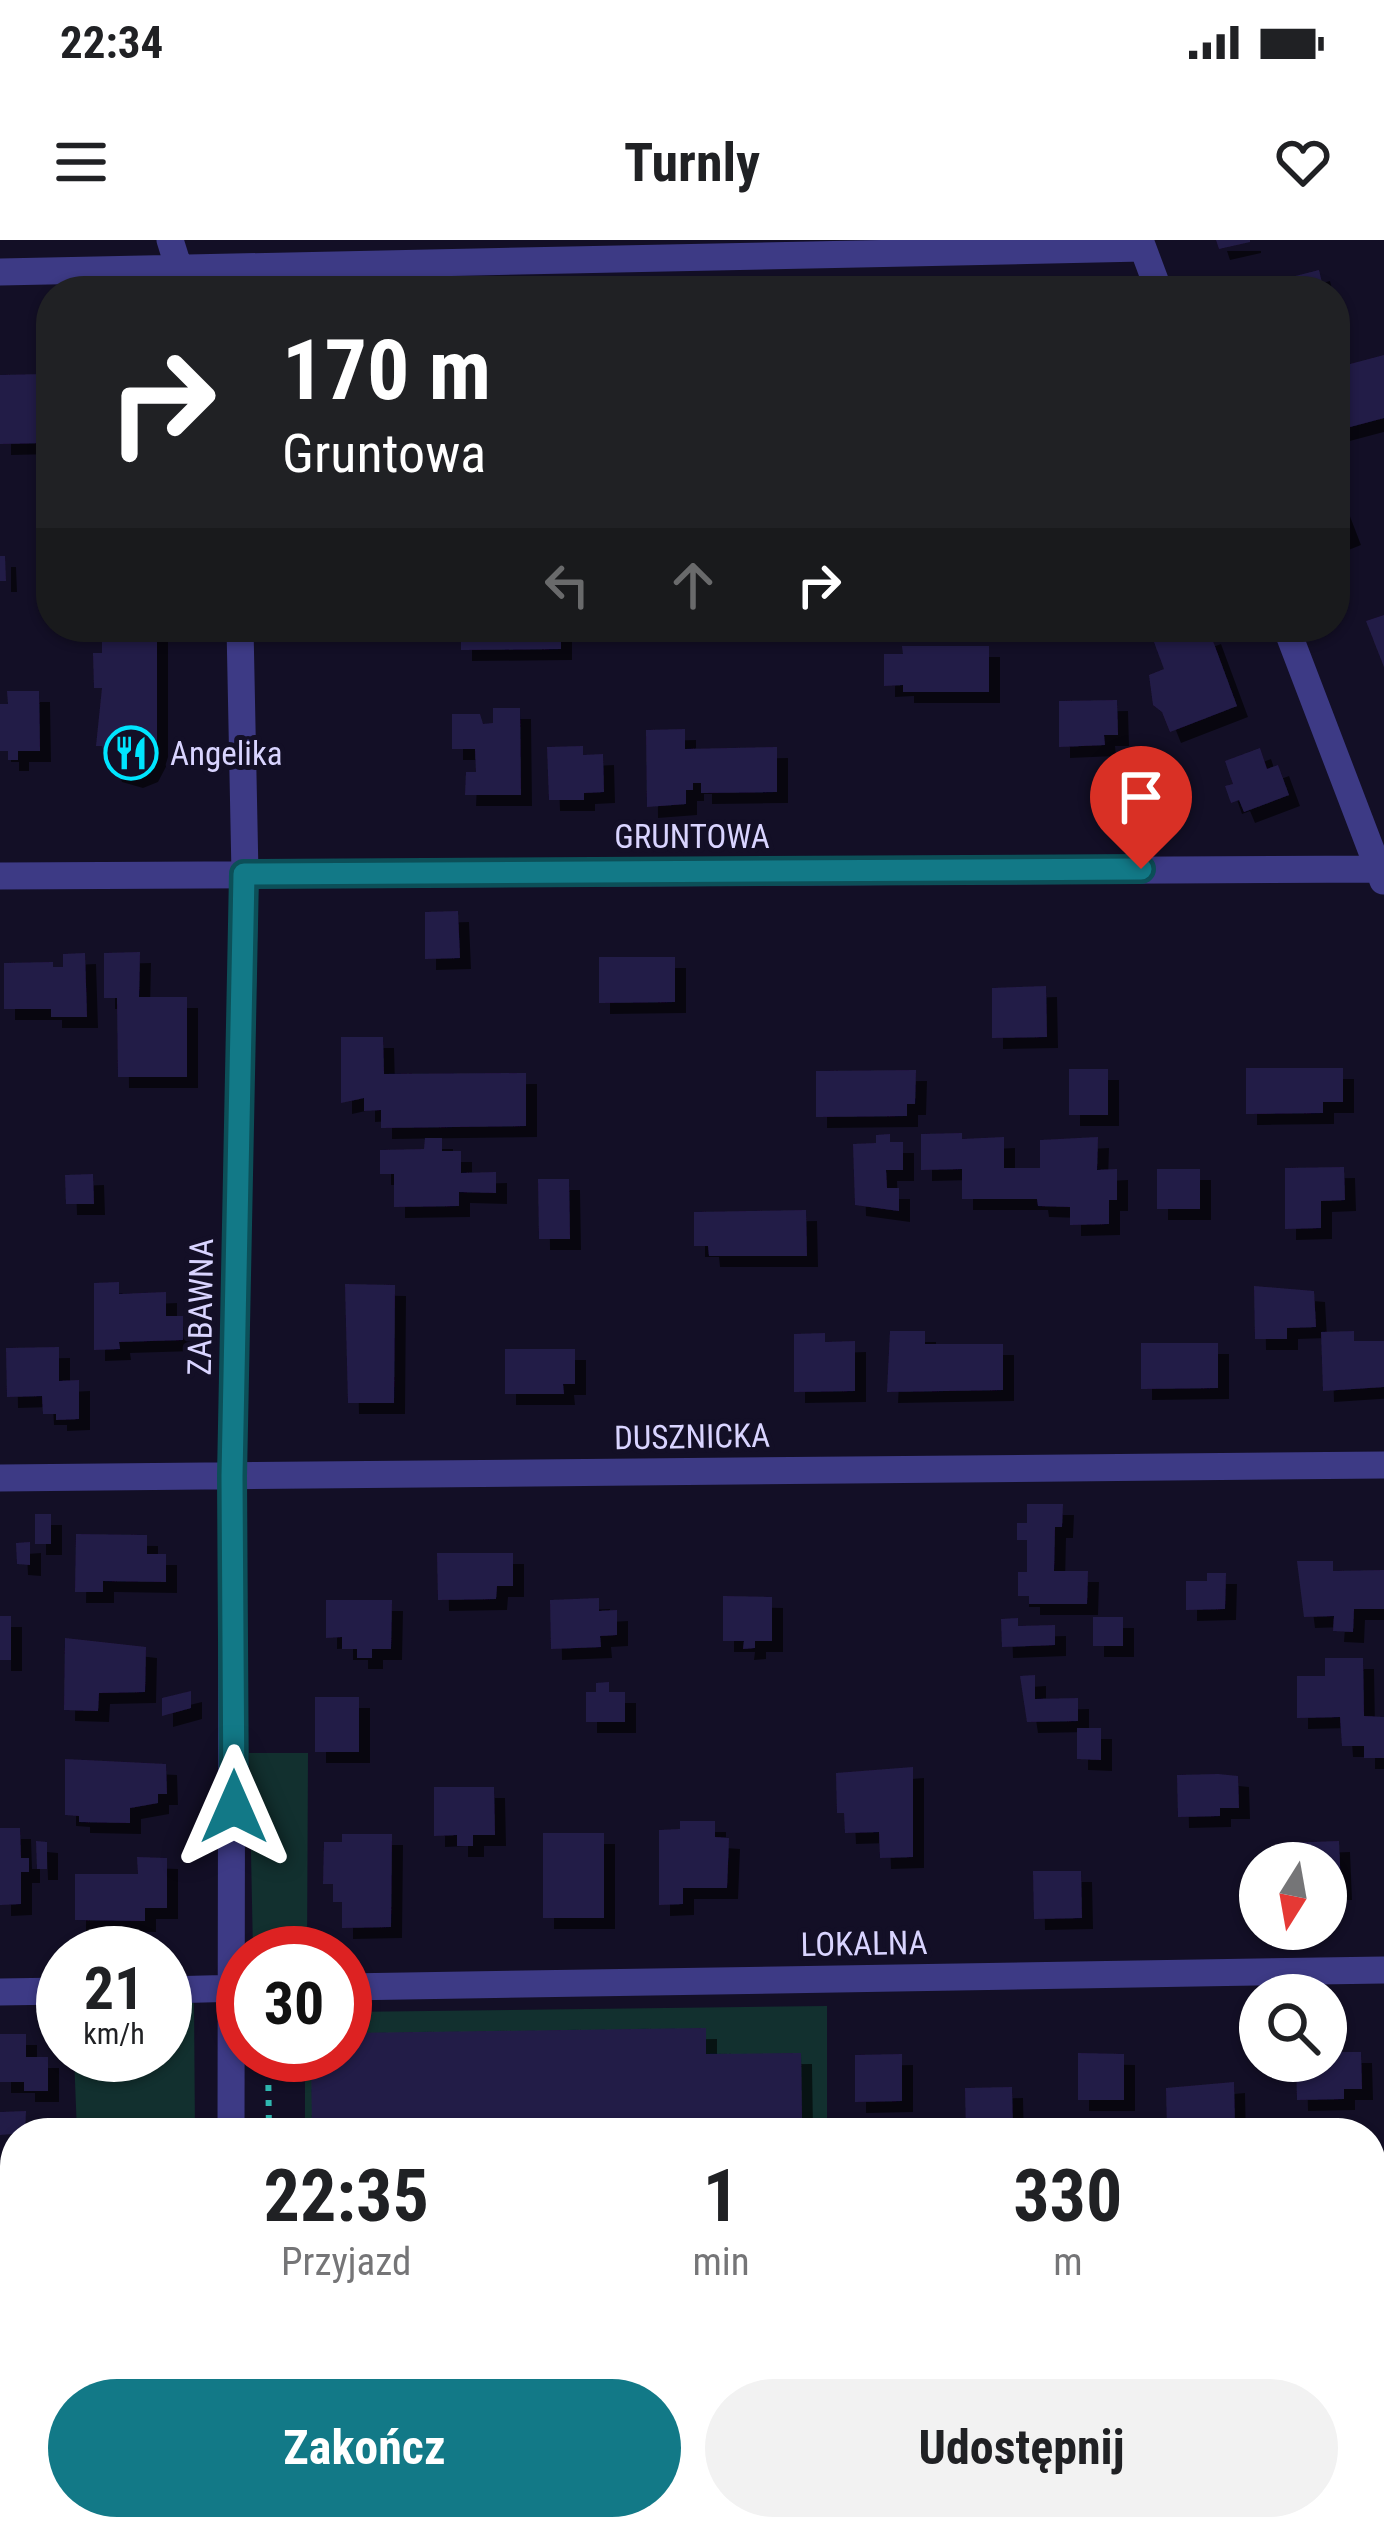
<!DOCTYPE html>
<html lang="pl">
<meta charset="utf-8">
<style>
:root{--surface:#fff;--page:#f2f2f2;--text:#202124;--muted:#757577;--accent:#127987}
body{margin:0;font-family:"Roboto Condensed",sans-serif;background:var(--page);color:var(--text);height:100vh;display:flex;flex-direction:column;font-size:45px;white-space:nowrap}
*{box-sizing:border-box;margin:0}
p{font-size:39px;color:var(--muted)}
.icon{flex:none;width:66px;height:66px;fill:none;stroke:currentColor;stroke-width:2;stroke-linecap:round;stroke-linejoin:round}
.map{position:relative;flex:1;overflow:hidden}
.drawer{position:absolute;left:0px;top:1878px;width:1386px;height:423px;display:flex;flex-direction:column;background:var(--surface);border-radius:48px 48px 0 0;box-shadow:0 3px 9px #0004}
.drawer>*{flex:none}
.hud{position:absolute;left:36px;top:36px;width:1314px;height:366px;border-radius:48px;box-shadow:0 3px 9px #0004;background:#202124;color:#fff;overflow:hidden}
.needle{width:78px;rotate:191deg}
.tools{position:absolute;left:1239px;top:1602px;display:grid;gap:24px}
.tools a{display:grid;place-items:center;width:108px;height:108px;border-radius:50%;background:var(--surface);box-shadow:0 3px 9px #0004;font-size:60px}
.speed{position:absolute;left:36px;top:1686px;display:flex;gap:24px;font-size:60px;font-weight:700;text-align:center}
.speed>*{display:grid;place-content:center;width:156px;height:156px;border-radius:50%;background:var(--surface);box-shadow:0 3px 9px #0004;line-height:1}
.speed small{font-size:30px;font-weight:400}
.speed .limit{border:18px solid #d22;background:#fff;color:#111}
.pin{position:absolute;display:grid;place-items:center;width:102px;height:102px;color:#fff;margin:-123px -51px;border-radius:50% 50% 50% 0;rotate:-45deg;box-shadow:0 0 12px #0007}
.pin .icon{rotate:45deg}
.me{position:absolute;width:132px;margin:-66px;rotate:0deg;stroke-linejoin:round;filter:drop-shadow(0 0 9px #0008)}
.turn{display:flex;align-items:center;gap:42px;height:252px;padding:0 48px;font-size:54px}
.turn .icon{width:156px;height:156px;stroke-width:2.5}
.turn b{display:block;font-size:84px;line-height:102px}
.lanes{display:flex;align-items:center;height:114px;padding:0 48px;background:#0003;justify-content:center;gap:60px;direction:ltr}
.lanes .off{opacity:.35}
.eta{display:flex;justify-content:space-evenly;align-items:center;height:204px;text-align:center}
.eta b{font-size:72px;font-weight:700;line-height:84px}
.primary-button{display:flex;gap:24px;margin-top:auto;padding:24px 48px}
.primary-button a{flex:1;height:138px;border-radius:72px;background:var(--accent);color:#fff;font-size:48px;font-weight:700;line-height:138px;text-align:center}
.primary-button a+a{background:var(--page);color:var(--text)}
.status{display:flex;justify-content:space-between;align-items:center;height:84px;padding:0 60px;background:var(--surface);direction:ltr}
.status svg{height:33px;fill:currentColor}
header{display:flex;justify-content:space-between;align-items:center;height:156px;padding:0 48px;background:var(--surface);font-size:54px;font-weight:700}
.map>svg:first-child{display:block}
</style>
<div class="status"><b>22:34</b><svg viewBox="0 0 49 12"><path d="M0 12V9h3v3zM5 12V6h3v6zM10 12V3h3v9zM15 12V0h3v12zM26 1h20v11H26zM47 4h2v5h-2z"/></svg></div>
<header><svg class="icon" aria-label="menu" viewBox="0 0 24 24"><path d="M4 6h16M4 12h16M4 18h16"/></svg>Turnly<svg class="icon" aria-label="heart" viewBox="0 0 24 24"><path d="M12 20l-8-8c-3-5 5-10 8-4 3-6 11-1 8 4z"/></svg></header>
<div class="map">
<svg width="1384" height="2300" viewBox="0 0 1384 2300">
<defs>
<filter id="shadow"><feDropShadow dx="11" dy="11" stdDeviation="0" flood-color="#0009"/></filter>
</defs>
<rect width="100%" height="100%" fill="#130f26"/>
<path fill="#12302f" d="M249 1513H308L307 1713H253Z
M165 1763H194L195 1892 77 1893 74 1815H165Z
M827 1766V1893H305V1815H345V1772Z
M0 2041H15V2286H188L173 2300H0Z
M1371 2177H1384V2269L1371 2280Z
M266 2286H859L858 2300H273Z
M1223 2286H1363L1347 2300H1224Z"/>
<path fill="#241b47" filter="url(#shadow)" d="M1216 0H1250V2L1219 9Z
M1319 30 1324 51H1244V49Z
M1384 115V178L1335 191V128Z
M45 134V203L0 204V135Z
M1335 255 1350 294 1335 300Z
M0 316H5L6 341H0Z
M1384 375V427L1366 381Z
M102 387H157V512L147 531 132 537 111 531 102 506H96L102 448H94L93 413H102Z
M461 387H561V409L461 410Z
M1169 387H1186L1191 400 1210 393 1237 466 1170 492 1162 472 1153 465 1149 435 1164 429 1151 394Z
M902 406H989V452H903V445L884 446V414H903Z
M7 451H39L40 511H18V520H8V511H0V464H8Z
M1117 460 1118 495H1104L1105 505 1059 507V461Z
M493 468H520L521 555H465L466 532H476L475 509H452V474H480L483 484 493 483Z
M685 489V509L777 507V552L701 553V543H693V550H686V564L647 567 646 490Z
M583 506V515L603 514 604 552 584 553V560H549L547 507Z
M1260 508 1267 529 1278 525 1289 555 1244 572 1239 560 1231 563 1225 546 1233 544 1225 521Z
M458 671 460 718 425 719V672Z
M140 712 139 757H187V837H118L117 758H104V713Z
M85 713 87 777H51V769H4V723L53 722V727H63V714Z
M599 717H675V762L599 763Z
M1046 746 1047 797 992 798V748Z
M341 797H383L384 834 526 833V886L381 888V870L364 871V858L341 863Z
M1246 828H1343V862H1323V873L1246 874Z
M1069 829H1108V875H1069Z
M916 830 915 864H907V876L816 877V831Z
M962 893V899L1004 897V928H1040V900L1098 897 1097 930 1117 929V960H1109V984L1070 985V967L1038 966 1037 959H962V929L921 930V894Z
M890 894V902H903V930H886L887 948H899V971L855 965 853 904 876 903V895Z
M425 898H442V911H461V933L496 932V953L459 952V966L394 967V934H380V910L424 909Z
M1344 927 1345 960 1321 961V988L1285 989V928Z
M1157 929H1200V969H1157Z
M93 934 94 964H66L65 935Z
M538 939H569L570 999H539Z
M806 970 807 1016H709L708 1006H694V972Z
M119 1042V1054L166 1052V1076H183V1100L119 1102 120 1109 94 1110V1043Z
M345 1044 395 1045 394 1163H348Z
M1254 1046 1314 1051 1316 1087 1287 1088V1099H1255Z
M890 1091H925V1104H1003V1150L887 1152Z
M1354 1091V1101H1384V1147L1323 1151 1321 1092Z
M825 1093V1102L855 1101V1151L794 1152V1094Z
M1141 1103H1218V1148L1141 1149Z
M59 1107V1141L79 1140V1179L56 1180V1174H43L42 1156 7 1157 6 1108Z
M505 1109H575V1144H563L564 1154H505Z
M1027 1264H1063L1062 1287H1055L1054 1331H1088L1087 1364H1029V1356H1018V1332H1027V1300H1017V1283H1027Z
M35 1274H51V1304H35Z
M76 1294 147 1295V1314H166V1342L103 1341V1352H75Z
M30 1302V1325L17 1324 16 1303Z
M437 1313H513V1346H497L496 1359 438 1360Z
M1297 1321H1333V1331L1384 1330V1369H1354L1353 1392 1333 1391 1334 1376 1304 1377Z
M1207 1333H1226L1225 1369 1186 1370V1341H1207Z
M723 1356 772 1357V1401H755V1408L743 1409 744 1401H723Z
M599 1358V1371L617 1370V1395L600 1396 601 1407 551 1409 550 1360Z
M326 1360H392L391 1409H372V1418H357V1409H342V1397L326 1398Z
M0 1376H11V1420H0Z
M1093 1377H1123V1406H1093Z
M1018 1378V1386L1055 1385V1405L1002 1407 1001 1379Z
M65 1398 146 1407 145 1452 99 1453 98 1471 64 1470Z
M1325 1418H1363L1364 1476 1384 1477V1518H1364V1506H1342L1340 1477 1297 1478V1436H1325Z
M1035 1435V1459L1078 1458V1481L1027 1482 1020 1436Z
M609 1442V1452H625V1482H586V1452H596V1443Z
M191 1451V1468L162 1476V1458Z
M315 1457H359V1512H315Z
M1077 1488H1101V1520L1077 1519Z
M65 1519 166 1524 167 1554H158V1563L130 1568V1583L79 1582V1576L65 1575Z
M913 1527V1617L880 1618 879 1592 845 1593 844 1573H837L836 1533Z
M1218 1534 1238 1536 1239 1568H1220V1576L1178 1577 1177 1535Z
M434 1547H494L495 1595H473V1606H457V1595L434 1596Z
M680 1581H715V1597L729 1598 727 1648H683V1664L659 1665V1590L680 1589Z
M0 1588H20L21 1618H29V1632H21V1664L0 1665Z
M543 1593H604V1678H543Z
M342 1594H392L391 1687 342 1688V1662H333V1644H323L324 1602H342Z
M36 1601 47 1602V1629H37Z
M1339 1601 1341 1649H1326V1623H1282V1603Z
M137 1617 167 1618V1668H145V1681L75 1680V1634H138Z
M1033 1631H1081L1082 1678 1034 1679Z
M104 1696H141V1708H105Z
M706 1788V1814L801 1813 802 1879H785V1893H740V1880H708V1892H312L311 1815H345V1793Z
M0 1794H26V1817H48V1851H24V1842H0Z
M1326 1812H1361L1362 1849H1344V1859L1297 1860 1296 1821H1326Z
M1078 1813 1124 1814V1860H1078Z
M902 1814V1861L855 1862V1815Z
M1234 1842 1235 1889 1167 1890 1166 1848Z
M1012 1847 1013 1893H966L965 1848Z
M26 1871 25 1893 0 1895V1872Z"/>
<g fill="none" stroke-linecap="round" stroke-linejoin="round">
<path stroke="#2fb8b0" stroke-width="6" stroke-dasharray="6 9" stroke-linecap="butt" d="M268 1815 269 1893
M374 2286 389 2300
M115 2300 145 2286"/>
<path stroke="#3d3a85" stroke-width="27" d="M170 0 186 51
M1140 0 1159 51
M0 32 1143 8
M1286 387 1383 641
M0 636 1384 629
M0 1238 1384 1225
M345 1747 1384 1730
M165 1750 243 1748
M0 1752 63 1751
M231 1893 232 1236 245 634 240 387
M1371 2151H1384
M247 2286 248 2300"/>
</g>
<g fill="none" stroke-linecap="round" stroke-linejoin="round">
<g stroke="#0c4f58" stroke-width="30">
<path id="route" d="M234 1567 232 1236 244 634 1141 629"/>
</g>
<use href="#route" stroke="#127987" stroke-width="21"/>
</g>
<defs>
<g id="restaurant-ring" transform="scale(2.7)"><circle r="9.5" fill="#130f26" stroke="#00e5ff" stroke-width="1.5"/><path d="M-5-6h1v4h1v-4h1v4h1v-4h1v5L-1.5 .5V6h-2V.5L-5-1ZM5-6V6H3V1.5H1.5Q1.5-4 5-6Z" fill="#00e5ff"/></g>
</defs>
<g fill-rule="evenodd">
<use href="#restaurant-ring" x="131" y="513"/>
</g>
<g text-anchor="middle" stroke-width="10" stroke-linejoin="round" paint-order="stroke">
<g font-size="33" fill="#d9d4ff" stroke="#130f26" text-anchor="start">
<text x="170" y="525">Angelika</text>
</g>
<g font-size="33" fill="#d9d4ff" stroke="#130f26">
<text x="692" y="608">GRUNTOWA</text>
<text transform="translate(200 1067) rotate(-89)" y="12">ZABAWNA</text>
<text transform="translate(692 1196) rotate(-1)" y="12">DUSZNICKA</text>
<text transform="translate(864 1703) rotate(-1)" y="12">LOKALNA</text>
</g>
</g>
</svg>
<div class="tools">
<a><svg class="needle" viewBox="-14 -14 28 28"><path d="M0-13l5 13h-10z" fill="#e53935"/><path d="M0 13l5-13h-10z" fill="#757577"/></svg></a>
<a><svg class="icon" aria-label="search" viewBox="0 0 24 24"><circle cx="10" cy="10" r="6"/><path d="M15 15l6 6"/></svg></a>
</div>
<div class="speed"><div>21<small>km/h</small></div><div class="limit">30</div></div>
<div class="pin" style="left:1141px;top:629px;background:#d93025"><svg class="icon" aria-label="arrive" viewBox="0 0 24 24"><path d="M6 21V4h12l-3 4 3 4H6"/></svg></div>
<svg class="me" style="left:234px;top:1567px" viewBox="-20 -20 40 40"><path d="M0-17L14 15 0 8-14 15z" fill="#127987" stroke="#fff" stroke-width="4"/></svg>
<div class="hud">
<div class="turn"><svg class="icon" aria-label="right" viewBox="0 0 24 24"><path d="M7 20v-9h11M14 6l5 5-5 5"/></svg><div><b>170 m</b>Gruntowa</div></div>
<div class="lanes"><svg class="icon off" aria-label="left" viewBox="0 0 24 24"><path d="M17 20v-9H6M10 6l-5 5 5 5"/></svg><svg class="icon off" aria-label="ahead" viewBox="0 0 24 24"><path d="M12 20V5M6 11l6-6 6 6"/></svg><svg class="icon" aria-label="right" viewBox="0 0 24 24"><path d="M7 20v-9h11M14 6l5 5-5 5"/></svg></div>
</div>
<section class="drawer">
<div class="eta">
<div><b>22:35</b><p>Przyjazd</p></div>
<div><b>1</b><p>min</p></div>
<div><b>330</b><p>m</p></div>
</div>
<div class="primary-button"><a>Zakończ</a><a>Udostępnij</a></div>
</section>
</div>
